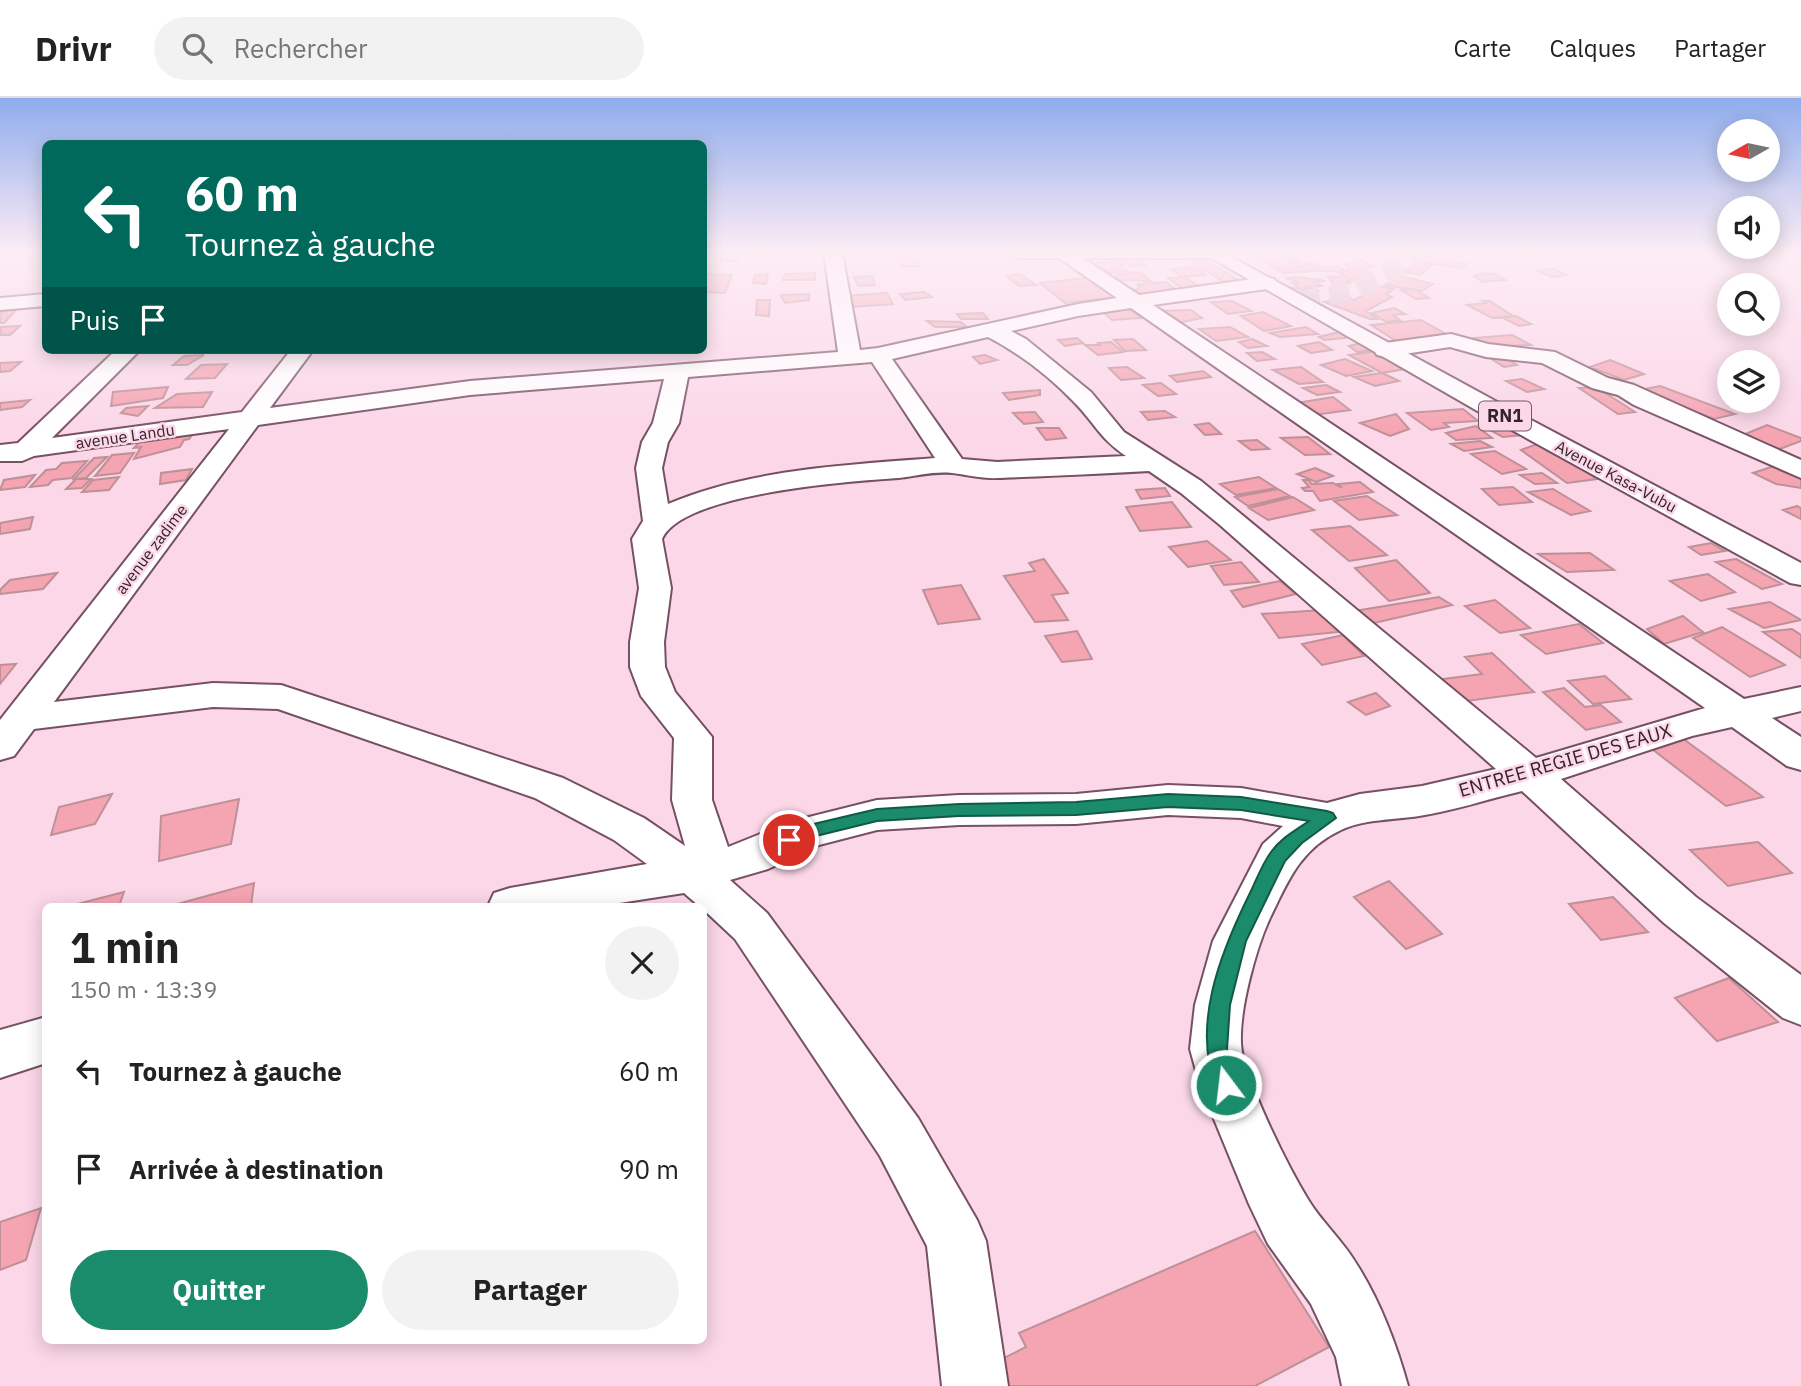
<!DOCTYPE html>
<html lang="fr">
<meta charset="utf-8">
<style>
:root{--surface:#fff;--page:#f2f2f2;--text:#222;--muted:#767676;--line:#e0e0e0;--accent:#1a8b6b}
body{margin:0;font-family:"IBM Plex Sans",sans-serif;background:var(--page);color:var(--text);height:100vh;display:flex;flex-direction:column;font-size:26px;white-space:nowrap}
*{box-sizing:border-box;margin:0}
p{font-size:23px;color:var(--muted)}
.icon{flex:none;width:38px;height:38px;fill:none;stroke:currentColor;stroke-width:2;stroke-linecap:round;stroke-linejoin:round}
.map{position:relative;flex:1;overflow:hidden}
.sheet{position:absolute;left:42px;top:805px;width:665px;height:441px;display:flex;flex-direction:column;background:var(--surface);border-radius:10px;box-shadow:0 4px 18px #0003}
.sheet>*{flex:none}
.top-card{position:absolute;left:42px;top:42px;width:665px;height:214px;border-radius:10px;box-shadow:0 4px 18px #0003;background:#00695c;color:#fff;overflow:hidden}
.needle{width:46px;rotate:261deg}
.controls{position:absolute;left:1717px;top:21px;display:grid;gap:14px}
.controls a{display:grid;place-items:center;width:63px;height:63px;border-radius:50%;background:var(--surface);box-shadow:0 4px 18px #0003;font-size:35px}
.pin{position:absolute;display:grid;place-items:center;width:60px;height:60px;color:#fff;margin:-30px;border:4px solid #fff;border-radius:50%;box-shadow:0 2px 7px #0007}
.me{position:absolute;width:77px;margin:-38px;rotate:345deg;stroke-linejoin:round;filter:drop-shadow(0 0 5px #0008)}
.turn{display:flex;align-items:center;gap:24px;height:147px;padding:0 28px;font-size:32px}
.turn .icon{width:91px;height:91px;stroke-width:2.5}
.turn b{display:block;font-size:49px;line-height:60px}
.then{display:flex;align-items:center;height:66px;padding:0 28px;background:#0003;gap:14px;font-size:26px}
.round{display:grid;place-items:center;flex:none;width:74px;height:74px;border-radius:37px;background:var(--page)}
.summary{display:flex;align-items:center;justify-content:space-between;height:119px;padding:0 28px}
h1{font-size:42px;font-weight:700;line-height:52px}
.action{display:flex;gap:14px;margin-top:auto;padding:14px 28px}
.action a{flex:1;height:80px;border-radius:42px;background:var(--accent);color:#fff;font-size:28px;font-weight:700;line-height:80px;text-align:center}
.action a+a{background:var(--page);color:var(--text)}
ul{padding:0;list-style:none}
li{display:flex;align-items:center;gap:21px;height:98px;padding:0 28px}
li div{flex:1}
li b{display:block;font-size:26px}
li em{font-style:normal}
header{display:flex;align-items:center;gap:42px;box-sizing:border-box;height:98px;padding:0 35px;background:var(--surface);border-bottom:2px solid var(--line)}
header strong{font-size:33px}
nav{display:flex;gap:38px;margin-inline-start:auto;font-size:24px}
.search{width:490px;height:63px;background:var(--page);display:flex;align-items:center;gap:18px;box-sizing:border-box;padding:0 24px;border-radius:38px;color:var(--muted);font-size:26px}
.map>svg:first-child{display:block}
</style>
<header>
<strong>Drivr</strong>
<div class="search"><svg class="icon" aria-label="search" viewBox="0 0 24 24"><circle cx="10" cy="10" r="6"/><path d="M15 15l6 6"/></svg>Rechercher</div>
<nav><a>Carte</a><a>Calques</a><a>Partager</a></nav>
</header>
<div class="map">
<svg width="1801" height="1288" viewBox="0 0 1801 1288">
<rect width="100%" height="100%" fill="#fbd7e8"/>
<path fill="#f5a4b2" stroke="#be9097" stroke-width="2" d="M738 155 736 163H721L719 156Z
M1195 156 1240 183 1224 184 1184 159Z
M1275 156 1297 160 1301 164H1292L1306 174 1283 175 1257 158Z
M1116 157H1136L1146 167 1130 168Z
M1425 157 1466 166 1461 170 1417 163Z
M896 159 917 160 920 168H902Z
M1361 162 1373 168 1362 171 1370 175 1355 182 1346 183 1351 185 1334 187 1328 179 1346 178 1337 174 1346 173 1350 171 1345 167Z
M1118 163 1124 166 1119 167 1128 173 1107 176 1089 166Z
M1307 165 1319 167 1312 168 1315 170 1338 168 1345 173H1307L1301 168 1309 167Z
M1417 165 1431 167 1421 177 1404 174Z
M1195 169 1206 177 1182 179 1171 171Z
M1554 171 1567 177 1552 179 1536 172Z
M1140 174 1151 183 1118 182 1116 177Z
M815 175V182H783L785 176Z
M1485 175 1495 176 1505 182 1482 184 1474 178Z
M704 176 732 177 725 195 704 194Z
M768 176 766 186 753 185 755 177Z
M1020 176 1036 187 1019 188 1007 178Z
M872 178 875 187 858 188 854 179Z
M1400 178 1433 186 1422 193 1385 187Z
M1184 179 1200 189 1183 191 1168 180Z
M1297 179 1322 182 1324 183 1315 184 1322 188 1306 189 1318 193 1313 194 1305 191 1302 192 1307 195H1298L1290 190H1300L1292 185H1298L1296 183 1285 180Z
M1086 180 1117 199 1065 205 1040 185Z
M1166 184 1174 190 1170 191 1174 194 1135 197 1129 192 1139 191 1138 188H1141L1138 186Z
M1383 188 1394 191 1386 196 1392 199 1366 213 1377 221H1370L1324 204 1347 198 1354 202Z
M1415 191 1429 200 1416 201 1401 192Z
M924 194 932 199 905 202 900 196Z
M887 195 893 206 851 209 841 198Z
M809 196V202L785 205 781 197Z
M757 202H770L769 218 756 217Z
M1232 203 1251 213 1228 216 1211 204Z
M1483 203H1490L1513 218 1492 220 1467 207 1486 205Z
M1121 206 1142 220 1112 222 1101 212Z
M1394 210 1405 216 1393 217 1400 222 1386 224 1372 215Z
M16 212 4 225H0V216L4 213Z
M1191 212 1202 220 1178 225 1161 213Z
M1263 214 1291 228 1264 233 1241 218Z
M983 215 988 221H961L957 216Z
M1516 218 1531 226 1519 228 1503 220Z
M1421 222 1448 237 1396 243 1371 227Z
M927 223 961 224 967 229H935Z
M20 228 10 237H0L1 229Z
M1230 229 1248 239 1216 243 1199 231Z
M1306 229 1318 236 1280 239 1270 235Z
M1343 233 1346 240 1324 242 1319 239Z
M1512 237 1531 247 1490 249 1475 240Z
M1077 240 1083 245 1065 248 1058 242Z
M1133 241 1146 252 1125 253 1114 242Z
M1252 241 1267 248 1248 250 1239 244Z
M1111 244 1123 254 1098 257 1085 247H1100L1098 245Z
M1319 244 1332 252 1311 255 1298 248Z
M1361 245 1373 252 1357 254 1349 248Z
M1379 253 1406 271 1382 275 1349 257Z
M1262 254 1275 261 1257 263 1247 255Z
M1495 254 1517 267 1504 269 1484 256Z
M204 257 187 267H173L184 258Z
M985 257 997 262 980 266 973 259Z
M1345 261 1372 273 1346 278 1321 267Z
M1610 262 1644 276 1624 282 1590 269Z
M21 264 10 273 0 274V265Z
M227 266 215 280 186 281 201 267Z
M1127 269 1144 280 1121 282 1109 270Z
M1301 269 1323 284 1299 286 1273 272Z
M1203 273 1211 279 1177 284 1170 278Z
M1382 275 1399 283 1375 288 1354 279Z
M1522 281 1544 291 1527 294 1506 283Z
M1161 285 1176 296 1158 298 1143 287Z
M1326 287 1340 294 1317 297 1303 290Z
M1660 288 1735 316 1714 321 1640 292Z
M168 289 163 300 111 308 113 294Z
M1596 289 1635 314 1618 316 1579 290Z
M1040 292V297L1009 302 1003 295Z
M212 294 203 309 155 310 177 296Z
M1333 299 1350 312 1314 317 1296 305Z
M30 302 22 309 0 312V305Z
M148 308 138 318 121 315 126 310Z
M1463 311 1478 323 1444 325 1449 329 1431 332 1407 315Z
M1165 313 1175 319 1148 322 1141 314Z
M1035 314 1043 324 1024 326 1013 315Z
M1396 316 1409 331 1390 338 1360 325Z
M1503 324 1523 337 1503 339 1480 327Z
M1209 325 1221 336 1205 337 1195 327Z
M1767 327 1801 340V343L1780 351 1743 337Z
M1476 328 1492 340 1456 342 1446 335Z
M193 330 188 337H192L189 341 184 342 180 349 134 361 141 349 134 350 146 336Z
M1037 330H1059L1066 340 1046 342Z
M1308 339 1330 356 1305 357 1281 340Z
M1257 342 1269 351 1251 352 1239 343Z
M1480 343 1492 349 1464 353 1451 346Z
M1540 345 1597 381 1567 385 1521 352Z
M1495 353 1526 371 1502 376 1471 356Z
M134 355 120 375 95 378 112 357Z
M107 359 86 380 74 381 94 360Z
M87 363 72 380 53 382 48 387 30 389 46 372 56 371 62 365Z
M1777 367 1801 377V390L1776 386 1753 375Z
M1315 370 1333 378 1316 384 1297 376Z
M192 371 186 382 160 386 161 375Z
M1542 375 1557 385 1535 386 1520 377Z
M35 377 25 389 0 392 4 382Z
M119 379 109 392 82 394 93 382Z
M1259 379 1276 390 1236 397 1220 386Z
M76 381H91L82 390 66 391Z
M1303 382H1308L1312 386 1333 385 1342 390 1338 386 1360 384 1373 394 1320 403 1313 393H1305L1302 390 1309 389Z
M1513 389 1532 404 1499 407 1482 391Z
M1165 390 1170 398 1141 401 1136 392Z
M1278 391 1290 398 1248 408 1235 399Z
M1553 391 1590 413 1571 417 1528 394Z
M1367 398 1397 417 1359 422 1334 403Z
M1293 399 1314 412 1268 422 1249 410Z
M1172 404 1191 429 1140 433 1126 409Z
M1797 408 1801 410V421L1783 412Z
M33 419 30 431 0 436V425Z
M1350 428 1387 457 1349 463 1312 432Z
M1207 443 1231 462 1188 469 1169 449Z
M1711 445 1725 453 1701 457 1689 449Z
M1590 455 1614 472 1567 474 1538 456Z
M1044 461 1068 495 1052 497 1068 522 1035 524 1004 478 1035 473 1029 465Z
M1736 461 1782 486 1762 491 1716 464Z
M1396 462 1430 495 1389 503 1355 470Z
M1241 464 1259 484 1224 487 1211 468Z
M57 475 43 491 0 496V492L10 482Z
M1708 476 1735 494 1701 503 1670 483Z
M1280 483 1296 496 1243 509 1231 493Z
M961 487 980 521 938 526 923 492Z
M1439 499 1452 507 1370 526 1355 513Z
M1495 502 1530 530 1500 535 1465 508Z
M1770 504 1801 522 1764 530 1729 511Z
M1322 512 1338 534 1279 540 1262 516Z
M1683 518 1703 534 1664 546 1647 531Z
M1579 526 1603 545 1546 556 1521 537Z
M1722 529 1785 567 1750 579 1693 540Z
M1792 531 1801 537V560L1763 534Z
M1077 533 1092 561 1062 564 1045 538Z
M1343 537 1364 558 1322 567 1302 546Z
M1492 555 1534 594 1452 605 1428 583 1482 576 1465 559Z
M16 566 0 586V567Z
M1605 578 1631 601 1593 606 1568 583Z
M1564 590 1585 609 1601 607 1621 624 1586 632 1543 594Z
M1376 595 1390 608 1366 617 1348 604Z
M1682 640 1763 699 1726 708 1648 648Z
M112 696 95 726 51 737 59 709Z
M239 701 231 746 159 763 161 718Z
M1758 744 1792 775 1728 788 1690 752Z
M1389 783 1442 836 1406 851 1354 799Z
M254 785 251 808H170Z
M124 794 119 808H76L77 806Z
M1613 799 1648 834 1601 842 1569 806Z
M1729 880 1778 924 1717 943 1675 900Z
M41 1110 26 1162 0 1172V1124Z
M1255 1133 1329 1249 1255 1288H984L978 1273 1026 1249 1019 1235Z"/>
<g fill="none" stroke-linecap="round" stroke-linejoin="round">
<path stroke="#d3b3c2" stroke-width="20" stroke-dasharray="20 10" stroke-linecap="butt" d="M1300 203 1358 192 1422 155"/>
<g stroke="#765063" stroke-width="4">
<path id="minor" d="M824 155H842L860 252 878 250 1078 206 1117 200 1059 160H1019L1013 159 1010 155H1223L1220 159 1214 160H1083L1139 197 1267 179 1274 181 1277 185 1267 191 1153 207 1744 601 1801 589V613L1772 620 1801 639V672L1787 668 1732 629 1692 638 1561 681 1696 799 1801 877V927L1783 920 1664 825 1522 693C1488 701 1453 713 1419 718 1394 722 1364 721 1341 732 1300 751 1288 783 1270 820 1256 850 1236 921 1242 954 1251 994 1287 1067 1309 1103 1322 1124 1341 1141 1354 1162 1379 1200 1396 1245 1408 1288H1342L1336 1259 1311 1206 1268 1146 1249 1106 1200 987 1190 951 1195 907 1213 843 1263 746 1283 728 1241 720 1168 717 1076 726 959 727 877 732 819 747 768 771 730 782 767 815 918 1020 977 1122 986 1143 1008 1288H942L927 1148 880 1058 735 841 704 812V808H699L684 795 600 808H488L494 795 510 790 647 766 614 742 535 700 278 611 213 609 34 631 14 658 0 662V622L229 331 34 358 22 363H0V347L18 345 116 252H140L52 340 242 314 291 252H313L270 310 470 283 838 254ZM1131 210 1705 610 1536 660 1201 383 1124 334 1091 294 1026 241 1011 233 1078 218ZM988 239C1019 255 1050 279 1074 304 1095 325 1099 340 1126 358L997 364 962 361 892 261ZM872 264 935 360C847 367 750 371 668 406L662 370 668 344 679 325 688 279ZM664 281 653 325 642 344 636 370 643 423 632 441 639 490 630 544V569L641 598 674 640 672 702 685 748 644 720 563 680 281 587 213 585 54 604 258 327 470 297ZM1149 373 1181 395 1220 427 1496 671 1422 688 1360 696 1327 705 1241 690 1168 687 1076 696 959 697 877 702 793 723 728 749 712 702V639L675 594 665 569 664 544 671 490 662 441C682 395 852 383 899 380 916 378 935 373 952 375 969 377 982 381 1000 380 1049 378 1099 376 1149 373Z
M46 196V208L0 212V200Z
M1451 236 1488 246 1555 254 1608 280 1634 287 1801 362V380L1634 307 1618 297 1592 290 1542 265 1486 259 1450 249 1385 259 1377 257 1374 252 1377 247 1385 245Z
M46 919V965L0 980V932Z"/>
</g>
<g stroke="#765063" stroke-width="4">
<path id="trunk" d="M1203 155H1224L1499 305 1801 465V487L1790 485 1481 315Z"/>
</g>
<use href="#minor" fill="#fff" fill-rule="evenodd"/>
<use href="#trunk" fill="#fff" fill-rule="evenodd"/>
</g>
<linearGradient id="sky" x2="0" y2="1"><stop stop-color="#8faced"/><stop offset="0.46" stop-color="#fdedf5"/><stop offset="1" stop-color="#fdedf5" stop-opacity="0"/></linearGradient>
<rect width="1801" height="335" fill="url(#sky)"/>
<path fill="#1a8b6b" stroke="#115a46" stroke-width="2" d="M1168 696 1241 699 1327 713 1333 715 1336 720 1302 745 1285 763 1246 843 1230 907 1227 951 1237 987 1233 994 1226 997 1218 994C1190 930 1220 856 1249 797 1256 783 1262 766 1271 754 1281 740 1296 732 1309 723L1241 712 1168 709 1076 717 959 718 877 723 812 739 789 749 783 747 781 742 783 737 801 729 877 711 959 706 1076 704Z"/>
<g text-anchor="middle" stroke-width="5" stroke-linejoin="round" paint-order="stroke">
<g font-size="16" fill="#34232b" stroke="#fbd7e8">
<text transform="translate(125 338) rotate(-8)" y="6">avenue Landu</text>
<text transform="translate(1616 378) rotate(28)" y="6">Avenue Kasa-Vubu</text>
<text transform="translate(151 451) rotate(-53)" y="6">avenue zadime</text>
</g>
<rect fill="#fbd7e8" stroke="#705964" stroke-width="2" x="1479" y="303.5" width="52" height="29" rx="5"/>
<g font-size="18" font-weight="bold" fill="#34232b">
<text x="1505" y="324">RN1</text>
</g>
<g font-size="19" fill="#34232b" stroke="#fbd7e8">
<text transform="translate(1565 662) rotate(-16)" y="7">ENTREE REGIE DES EAUX</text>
</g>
</g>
</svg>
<div class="controls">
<a><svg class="needle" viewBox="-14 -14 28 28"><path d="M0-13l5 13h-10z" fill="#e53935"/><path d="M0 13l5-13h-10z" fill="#767676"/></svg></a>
<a><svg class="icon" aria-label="sound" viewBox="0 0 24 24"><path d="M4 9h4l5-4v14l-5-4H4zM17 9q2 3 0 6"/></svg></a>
<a><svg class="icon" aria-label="search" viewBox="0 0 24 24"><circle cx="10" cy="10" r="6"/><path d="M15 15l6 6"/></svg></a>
<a><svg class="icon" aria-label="layers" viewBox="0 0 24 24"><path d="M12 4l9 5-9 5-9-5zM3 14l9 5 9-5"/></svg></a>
</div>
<div class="pin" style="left:789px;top:742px;background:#d93025"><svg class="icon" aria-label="arrive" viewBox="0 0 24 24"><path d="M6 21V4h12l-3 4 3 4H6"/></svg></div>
<svg class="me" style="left:1226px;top:987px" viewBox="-20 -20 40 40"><circle r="17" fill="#1a8b6b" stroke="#fff" stroke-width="3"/><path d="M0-11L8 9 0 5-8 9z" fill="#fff"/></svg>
<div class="top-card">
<div class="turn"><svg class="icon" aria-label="left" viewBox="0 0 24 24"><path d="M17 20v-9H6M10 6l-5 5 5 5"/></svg><div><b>60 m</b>Tournez à gauche</div></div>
<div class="then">Puis<svg class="icon" aria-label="arrive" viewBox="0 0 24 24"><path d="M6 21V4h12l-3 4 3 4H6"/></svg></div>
</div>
<section class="sheet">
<div class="summary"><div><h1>1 min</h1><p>150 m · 13:39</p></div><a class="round"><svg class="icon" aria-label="close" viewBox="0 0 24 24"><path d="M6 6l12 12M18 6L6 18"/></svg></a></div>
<ul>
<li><svg class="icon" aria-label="left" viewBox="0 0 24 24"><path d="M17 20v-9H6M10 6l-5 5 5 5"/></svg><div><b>Tournez à gauche</b></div><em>60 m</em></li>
<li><svg class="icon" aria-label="arrive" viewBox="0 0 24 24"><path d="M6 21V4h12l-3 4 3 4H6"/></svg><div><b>Arrivée à destination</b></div><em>90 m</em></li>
</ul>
<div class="action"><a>Quitter</a><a>Partager</a></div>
</section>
</div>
